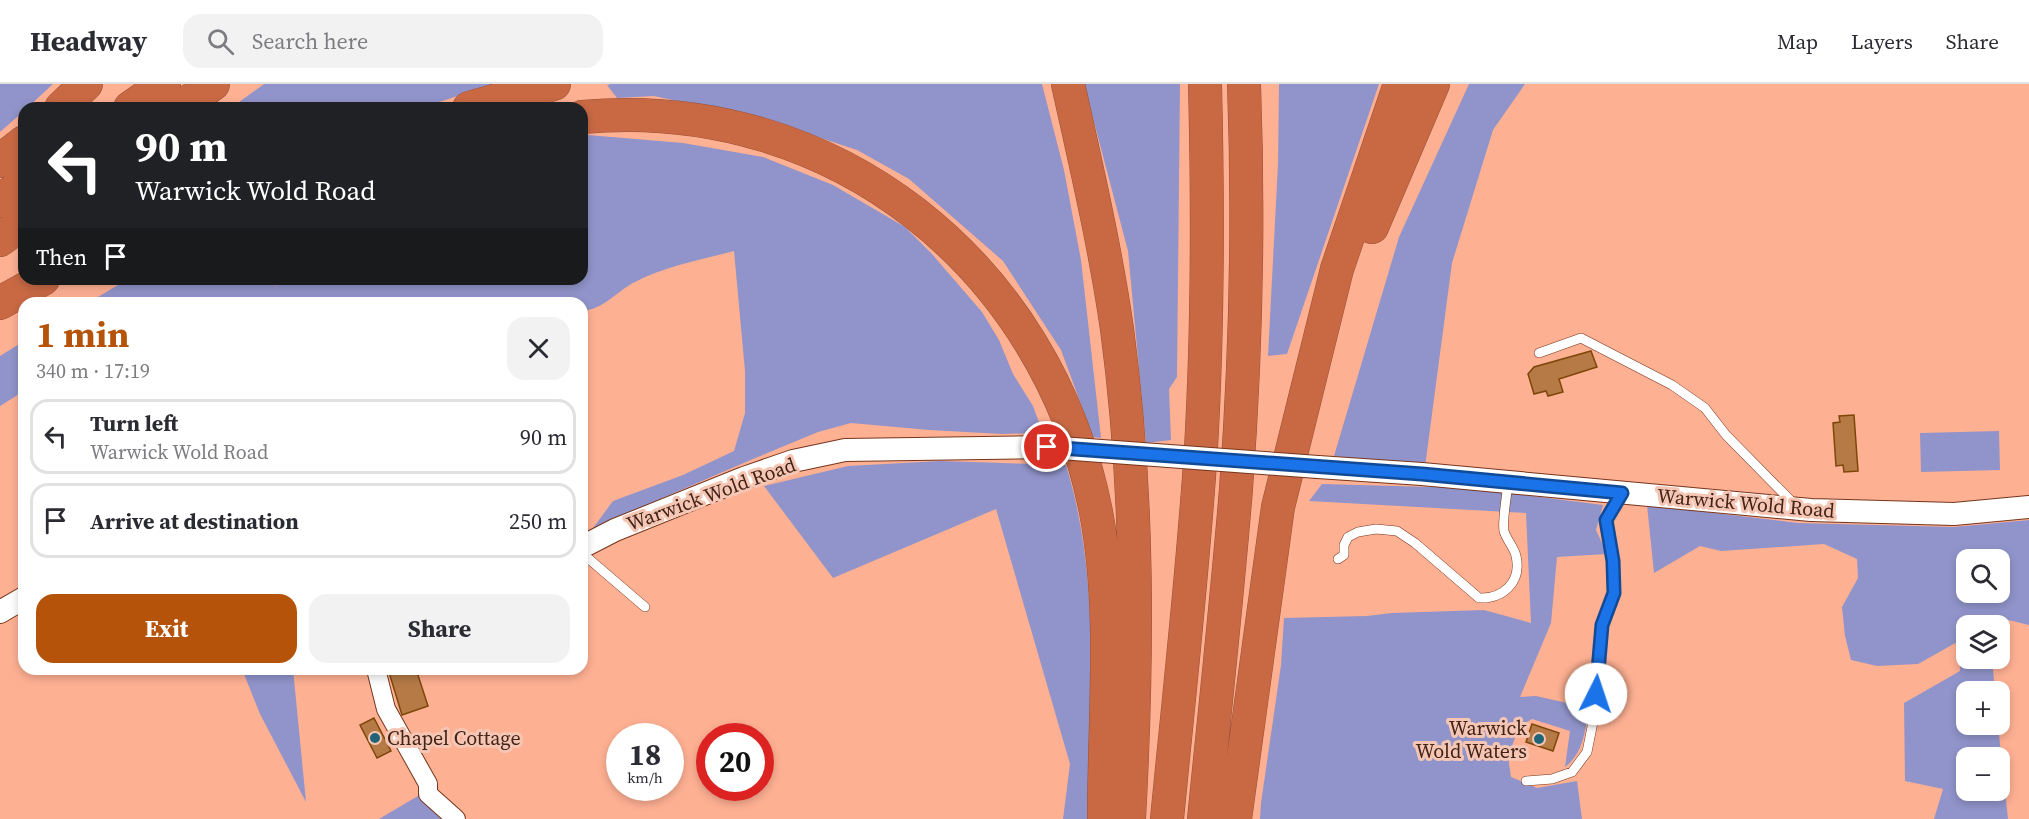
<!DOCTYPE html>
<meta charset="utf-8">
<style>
:root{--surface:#fff;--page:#f2f2f3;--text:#2b2b33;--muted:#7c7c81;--line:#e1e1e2;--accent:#b45309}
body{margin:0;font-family:"Source Serif 4",serif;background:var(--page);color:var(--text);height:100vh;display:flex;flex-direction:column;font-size:22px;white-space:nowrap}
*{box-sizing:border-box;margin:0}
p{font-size:20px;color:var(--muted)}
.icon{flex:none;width:33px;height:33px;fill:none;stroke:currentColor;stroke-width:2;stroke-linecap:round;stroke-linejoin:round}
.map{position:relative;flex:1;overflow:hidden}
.details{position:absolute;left:18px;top:213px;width:570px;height:378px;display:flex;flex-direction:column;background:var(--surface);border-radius:18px;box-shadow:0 3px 9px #0003}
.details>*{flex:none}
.banner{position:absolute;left:18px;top:18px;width:570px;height:183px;border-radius:18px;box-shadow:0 3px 9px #0003;background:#202124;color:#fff;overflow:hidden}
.tools{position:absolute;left:1956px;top:465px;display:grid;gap:12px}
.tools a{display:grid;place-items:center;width:54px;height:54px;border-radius:12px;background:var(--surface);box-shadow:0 3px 9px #0003;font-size:30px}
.speed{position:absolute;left:606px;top:639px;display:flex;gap:12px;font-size:30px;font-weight:700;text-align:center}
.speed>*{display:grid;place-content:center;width:78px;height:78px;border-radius:50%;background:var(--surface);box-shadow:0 3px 9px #0003;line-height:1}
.speed small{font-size:15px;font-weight:400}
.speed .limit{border:9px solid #d22;background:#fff;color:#111}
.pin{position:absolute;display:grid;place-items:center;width:51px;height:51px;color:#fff;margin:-26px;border:3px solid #fff;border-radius:50%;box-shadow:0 2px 6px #0007}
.me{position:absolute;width:66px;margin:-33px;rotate:4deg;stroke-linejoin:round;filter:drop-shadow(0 0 4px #0008)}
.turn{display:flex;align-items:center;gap:21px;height:126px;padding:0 18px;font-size:27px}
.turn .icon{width:78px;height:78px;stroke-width:2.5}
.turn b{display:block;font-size:42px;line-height:51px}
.then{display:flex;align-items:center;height:57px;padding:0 18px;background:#0003;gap:12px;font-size:22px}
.round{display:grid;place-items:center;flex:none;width:63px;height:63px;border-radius:18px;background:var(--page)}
.overview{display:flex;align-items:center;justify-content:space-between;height:102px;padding:0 18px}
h1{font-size:36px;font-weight:700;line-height:45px;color:var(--accent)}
.button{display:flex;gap:12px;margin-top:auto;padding:12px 18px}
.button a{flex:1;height:69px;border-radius:18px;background:var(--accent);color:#fff;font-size:24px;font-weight:700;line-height:69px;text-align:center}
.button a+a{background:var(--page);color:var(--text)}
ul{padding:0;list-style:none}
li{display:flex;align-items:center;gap:18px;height:75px;margin:0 12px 9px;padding:0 6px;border:3px solid var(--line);border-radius:18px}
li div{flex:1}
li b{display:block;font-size:22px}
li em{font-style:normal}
header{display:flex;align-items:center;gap:36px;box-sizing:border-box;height:84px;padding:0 30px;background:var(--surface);border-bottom:2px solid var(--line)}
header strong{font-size:28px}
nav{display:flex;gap:33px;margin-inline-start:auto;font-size:21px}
.search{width:420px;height:54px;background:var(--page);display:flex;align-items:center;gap:15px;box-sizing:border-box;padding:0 21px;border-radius:18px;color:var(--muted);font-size:22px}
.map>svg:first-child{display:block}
</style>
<header>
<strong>Headway</strong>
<div class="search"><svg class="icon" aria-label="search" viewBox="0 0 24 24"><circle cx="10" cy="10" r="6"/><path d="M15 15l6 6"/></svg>Search here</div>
<nav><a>Map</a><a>Layers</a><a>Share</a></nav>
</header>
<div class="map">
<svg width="2029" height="735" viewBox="0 0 2029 735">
<rect width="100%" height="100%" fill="#feb093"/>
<path fill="#9194ca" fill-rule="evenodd" d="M0 0H53L27 24H24V27L0 48Z
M264 0H494L421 24H231Z
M611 0H1042L1064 86 1081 176 1101 354 1093 353 1061 266 1003 177 909 95 857 66 769 37 654 12 617 14 607 1Z
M1084 0H1180L1177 293 1169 305 1171 356 1146 359 1128 167Z
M1279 0H1379L1287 270 1268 272 1278 80Z
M1469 0H1525L1493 46 1452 179 1425 383 1334 372 1399 153Z
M588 51 683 59 763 73 833 101 905 143 932 170 982 228 999 256 1013 290 1033 322 1043 349 1002 350 929 346 851 339 818 348 753 375 593 444 613 417 683 391 734 367 745 329V287L734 167C701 176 665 182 635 198 618 206 601 228 582 226V219H88L128 195H270L276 203 272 195H582V52Z
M24 257V307L0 322V272Z
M1999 347 2000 386 1921 388 1920 349Z
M940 377 1066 381C1101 495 1090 618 1088 735H1063L1070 680 996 425 833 494 764 402 848 382Z
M1322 400 1469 404 1603 421 1596 446 1607 470 1557 473 1551 539 1520 613 1536 612 1589 624C1585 646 1584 669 1565 683L1570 647 1532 635 1519 643 1508 673 1511 693 1537 704 1577 697 1582 735H1260L1261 719 1281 581 1284 534 1367 532 1392 529 1484 526 1531 539 1526 429 1309 417Z
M1647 421 1798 439 1954 443 2029 436V541L1988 531 1989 541 1966 542V574L1992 575 1995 607 1966 608V640L1998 641 2008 735H1934L1943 705 1905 697 1904 619 1960 587 1959 557 1918 580 1877 582 1851 576 1845 552 1842 523 1858 494 1857 475 1824 460 1721 467 1700 462 1654 489ZM1966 476H2000V508H1966ZM1966 674H2000V706H1966Z
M242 585H293L306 718 260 630Z
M423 709 444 735H379Z"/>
<path fill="#b57a46" stroke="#7e470a" stroke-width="1.5" d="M1591 267 1597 283 1559 295 1563 308 1548 312 1546 307 1534 310 1528 290 1534 283Z
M1854 331 1858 387 1844 388 1843 381 1836 382 1833 339 1840 338 1839 332Z
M388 585H416L428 622 402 631Z
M374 634 391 667 377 674 360 641Z
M1532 640 1559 649 1553 667 1526 658Z"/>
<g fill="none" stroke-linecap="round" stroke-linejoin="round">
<g stroke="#77351b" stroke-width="10">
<path id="service" d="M1539 269 1581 254 1672 301 1705 324 1726 351 1794 420
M582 469 645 523
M1338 475 1344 471V461L1348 453 1358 448 1376 445 1397 447 1415 459 1479 514C1503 515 1522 498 1516 472 1514 463 1506 455 1504 447 1502 437 1507 410 1508 399
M1526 697 1552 695 1572 688 1587 668 1594 633 1602 541 1614 509 1613 477 1606 436 1622 409"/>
</g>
<g stroke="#77351b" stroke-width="20">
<path id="minor" d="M376 585 386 625 428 700V710L456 735"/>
</g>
<g stroke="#77351b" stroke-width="24">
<path id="tertiary" d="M1318 383 1422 390 1811 426 1954 430 2029 423
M582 463 615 446 744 394 793 377 845 366 1047 363
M0 528 24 514"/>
</g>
<g stroke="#995035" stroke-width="34">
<path id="motorway" d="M1068 0C1086 81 1105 162 1117 245 1139 410 1138 569 1129 735
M61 24 86 0
M130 24 164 0
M180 24 213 0
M469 24 554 0
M582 33C834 10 1048 182 1096 428 1115 528 1104 634 1104 735
M0 77 24 58
M0 117 24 99
M1372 143 1433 0
M0 156 24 138
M0 219 43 195
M1167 735C1179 611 1193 488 1201 364 1208 243 1208 121 1205 0
M1204 735C1215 625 1227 515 1236 405 1246 270 1249 135 1244 0
M1235 735 1278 423 1337 185 1400 0"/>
</g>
<use href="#service" stroke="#fff" stroke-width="9"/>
<use href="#minor" stroke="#fff" stroke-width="18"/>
<use href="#tertiary" stroke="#fff" stroke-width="22"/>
<use href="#motorway" stroke="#c86944" stroke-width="33"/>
<g stroke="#77351b" stroke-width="24" stroke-linecap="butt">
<path id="tertiary-bridge" d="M1047 363 1318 383"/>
</g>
<use href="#tertiary-bridge" stroke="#fff" stroke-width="22"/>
</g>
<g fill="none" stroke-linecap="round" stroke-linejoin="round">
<g stroke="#114b97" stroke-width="15">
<path id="route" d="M1047 363 1422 390 1622 409 1606 436 1613 477 1614 509 1602 541 1596 610"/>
</g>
<use href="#route" stroke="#1a73e8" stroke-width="10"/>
</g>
<g fill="#226477" stroke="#f6c6b4" stroke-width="2">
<circle cx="375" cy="654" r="6"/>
<circle cx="1539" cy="655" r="6"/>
</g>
<g text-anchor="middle" stroke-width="6" stroke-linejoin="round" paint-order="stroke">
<g font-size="20" fill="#412318" stroke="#f6c6b4">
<text transform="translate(711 410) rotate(-20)" y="7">Warwick Wold Road</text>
<text transform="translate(1746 419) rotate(5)" y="7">Warwick Wold Road</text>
</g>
<g font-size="20" fill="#412318" stroke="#f6c6b4" text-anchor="end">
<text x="1527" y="651">Warwick<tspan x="1527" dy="23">Wold Waters</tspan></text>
<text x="387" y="661" text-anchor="start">Chapel Cottage</text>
</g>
</g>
</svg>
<div class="tools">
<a><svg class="icon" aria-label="search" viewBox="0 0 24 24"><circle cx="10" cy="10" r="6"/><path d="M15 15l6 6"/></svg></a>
<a><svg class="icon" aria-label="layers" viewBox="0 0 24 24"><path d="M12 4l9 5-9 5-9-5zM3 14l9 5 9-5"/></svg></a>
<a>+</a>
<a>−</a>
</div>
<div class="speed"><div>18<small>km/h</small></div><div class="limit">20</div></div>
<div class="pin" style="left:1047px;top:363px;background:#d93025"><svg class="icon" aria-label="arrive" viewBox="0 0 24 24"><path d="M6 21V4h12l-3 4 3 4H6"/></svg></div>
<svg class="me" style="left:1596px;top:610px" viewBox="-20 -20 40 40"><circle r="19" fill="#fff"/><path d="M0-13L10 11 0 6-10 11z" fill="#1a73e8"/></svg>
<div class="banner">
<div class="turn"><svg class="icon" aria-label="left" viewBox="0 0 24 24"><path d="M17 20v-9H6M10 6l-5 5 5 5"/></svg><div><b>90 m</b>Warwick Wold Road</div></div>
<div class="then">Then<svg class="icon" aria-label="arrive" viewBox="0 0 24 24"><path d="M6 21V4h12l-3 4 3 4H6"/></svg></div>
</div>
<section class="details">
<div class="overview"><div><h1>1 min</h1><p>340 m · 17:19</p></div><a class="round"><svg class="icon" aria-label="close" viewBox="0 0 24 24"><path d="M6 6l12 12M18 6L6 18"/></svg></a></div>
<ul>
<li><svg class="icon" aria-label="left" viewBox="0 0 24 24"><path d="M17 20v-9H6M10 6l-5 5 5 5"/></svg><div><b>Turn left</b><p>Warwick Wold Road</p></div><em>90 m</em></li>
<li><svg class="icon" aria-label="arrive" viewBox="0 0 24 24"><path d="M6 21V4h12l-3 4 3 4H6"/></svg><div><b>Arrive at destination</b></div><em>250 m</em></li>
</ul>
<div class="button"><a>Exit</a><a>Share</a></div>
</section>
</div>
